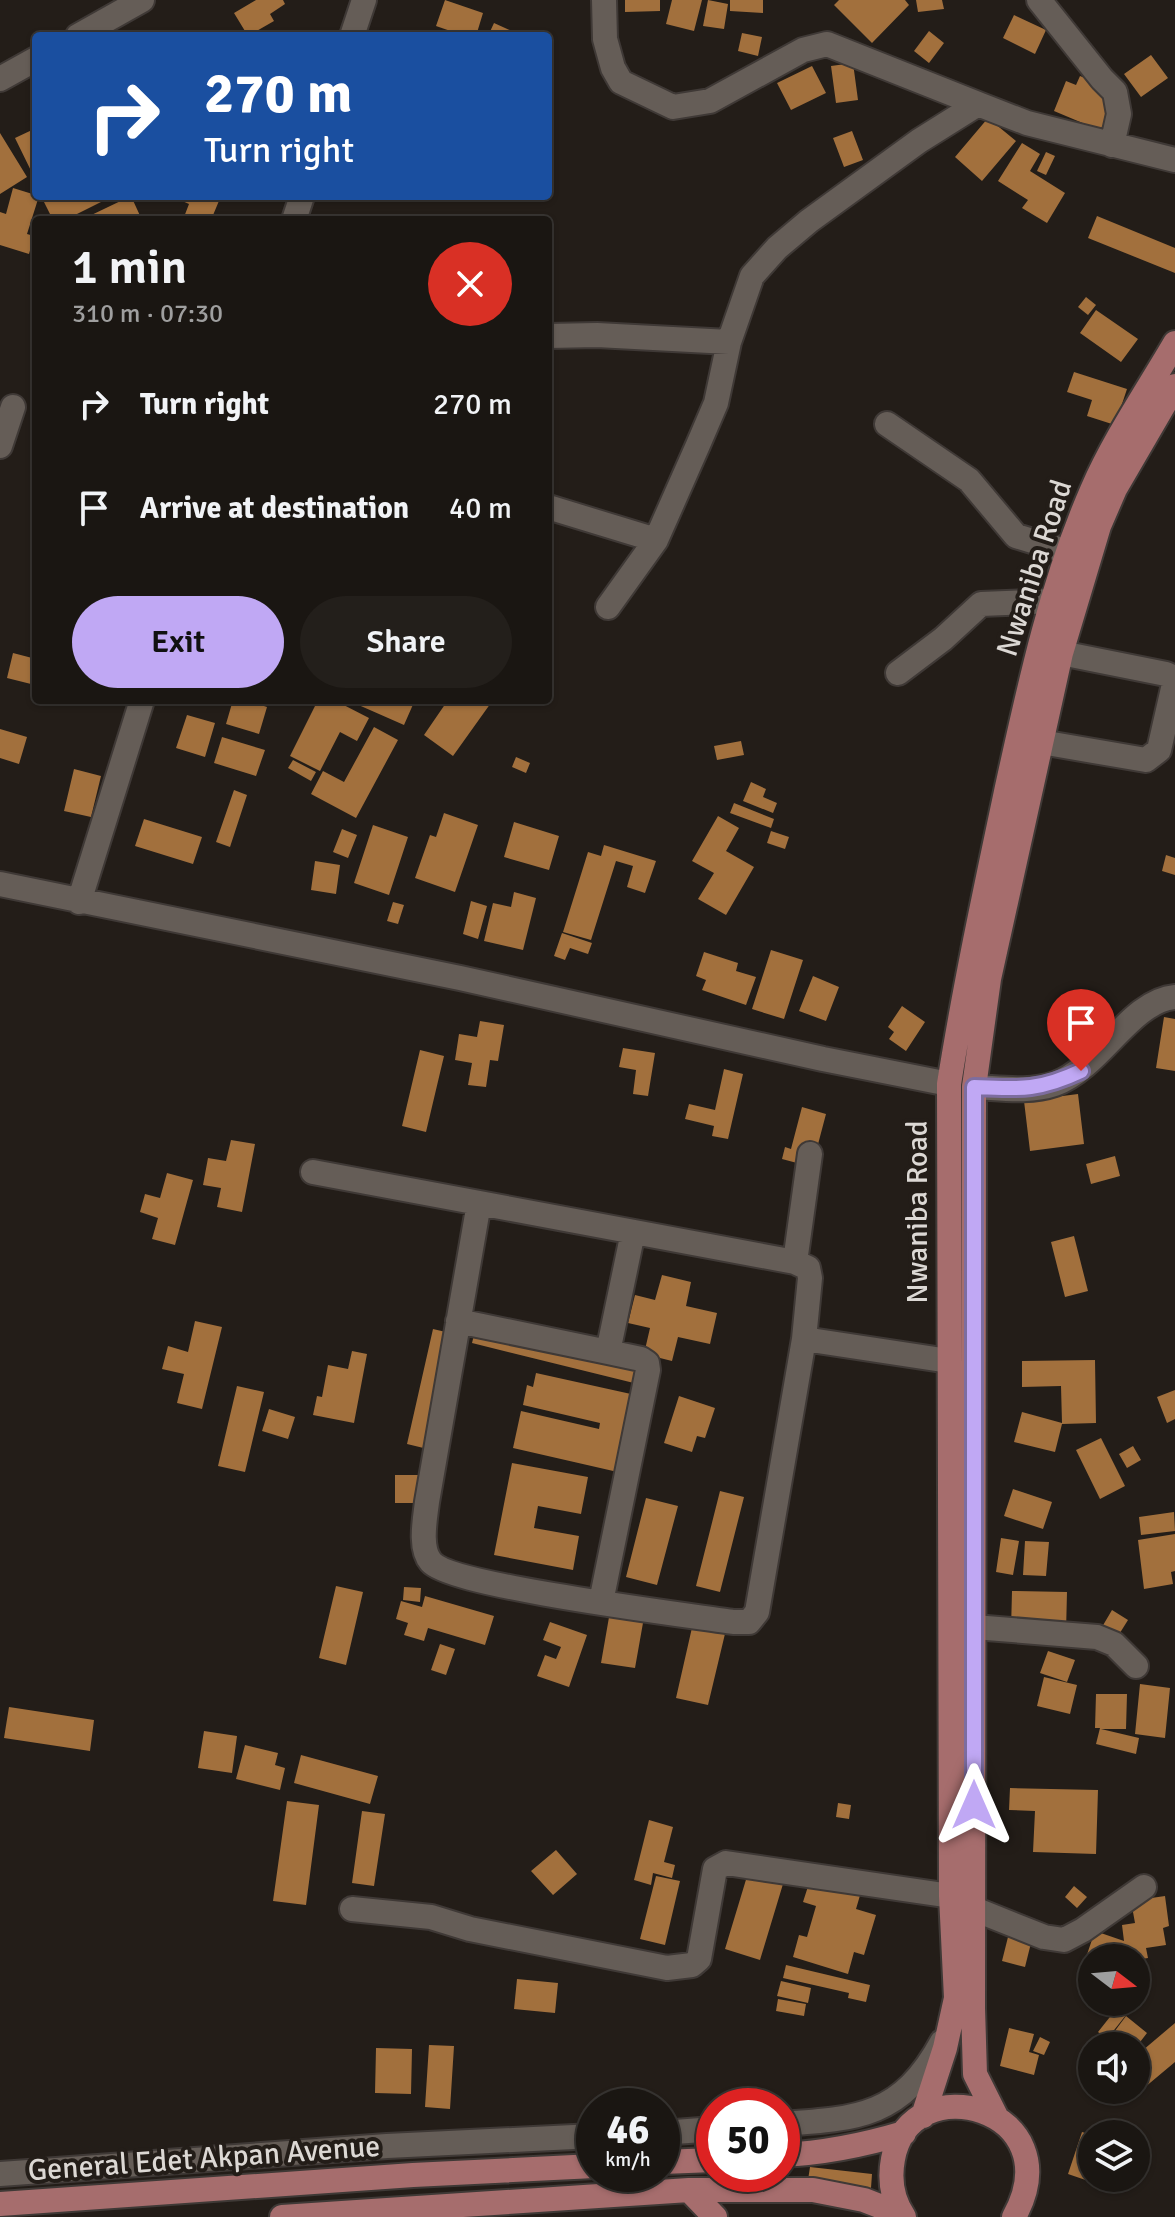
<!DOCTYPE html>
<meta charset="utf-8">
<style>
:root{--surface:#1a1612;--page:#231f1b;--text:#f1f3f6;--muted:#9f9f9f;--line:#383532;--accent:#c0a8f4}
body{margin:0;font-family:Signika,sans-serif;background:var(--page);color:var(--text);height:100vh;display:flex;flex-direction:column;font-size:30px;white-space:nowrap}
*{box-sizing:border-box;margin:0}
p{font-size:26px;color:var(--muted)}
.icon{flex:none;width:44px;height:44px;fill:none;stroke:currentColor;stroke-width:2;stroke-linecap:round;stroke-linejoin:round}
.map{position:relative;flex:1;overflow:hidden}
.drawer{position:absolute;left:32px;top:216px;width:520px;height:488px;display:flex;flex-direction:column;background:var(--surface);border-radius:8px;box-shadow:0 2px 6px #0004,0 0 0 2px var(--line)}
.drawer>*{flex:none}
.hud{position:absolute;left:32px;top:32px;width:520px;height:168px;border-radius:8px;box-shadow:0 2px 6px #0004,0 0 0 2px var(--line);background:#1a4fa0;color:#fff;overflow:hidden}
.needle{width:52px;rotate:106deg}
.buttons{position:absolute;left:1078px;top:1944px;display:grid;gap:16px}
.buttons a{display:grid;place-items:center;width:72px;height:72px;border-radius:50%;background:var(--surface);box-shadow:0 2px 6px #0004,0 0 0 2px var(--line);font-size:40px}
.speed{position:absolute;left:576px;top:2088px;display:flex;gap:16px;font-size:40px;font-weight:700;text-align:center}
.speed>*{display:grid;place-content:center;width:104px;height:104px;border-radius:50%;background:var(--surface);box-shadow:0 2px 6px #0004,0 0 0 2px var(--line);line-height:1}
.speed small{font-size:20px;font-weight:400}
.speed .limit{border:12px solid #d22;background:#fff;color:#111}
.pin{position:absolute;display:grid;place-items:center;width:68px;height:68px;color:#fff;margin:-82px -34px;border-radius:50% 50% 50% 0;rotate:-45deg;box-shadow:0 0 8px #0007}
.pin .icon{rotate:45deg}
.me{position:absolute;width:88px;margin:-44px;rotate:0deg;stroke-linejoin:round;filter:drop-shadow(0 0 6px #0008)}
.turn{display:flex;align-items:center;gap:28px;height:168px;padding:0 40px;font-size:36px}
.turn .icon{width:104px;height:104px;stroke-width:2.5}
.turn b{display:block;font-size:56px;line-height:68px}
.round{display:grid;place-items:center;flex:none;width:84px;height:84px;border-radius:42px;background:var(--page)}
.overview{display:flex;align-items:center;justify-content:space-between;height:136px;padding:0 40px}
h1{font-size:48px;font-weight:600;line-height:60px}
.cta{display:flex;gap:16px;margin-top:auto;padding:16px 40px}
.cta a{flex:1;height:92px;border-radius:48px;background:var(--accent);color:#111;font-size:32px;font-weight:600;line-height:92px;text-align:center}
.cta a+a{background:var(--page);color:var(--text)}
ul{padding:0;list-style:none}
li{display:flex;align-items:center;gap:24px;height:104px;padding:0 40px}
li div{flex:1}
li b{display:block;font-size:30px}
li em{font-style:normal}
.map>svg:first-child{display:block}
</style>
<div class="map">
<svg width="1175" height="2217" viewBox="0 0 1175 2217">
<rect width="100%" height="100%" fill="#231d18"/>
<path fill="#a2703d" d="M256 0H283L285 4 270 14 274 21 248 36 234 13Z
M445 0 483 13 476 36H465L436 26Z
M625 0H660V11L625 12Z
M672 0H702L694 31 666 24Z
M708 0 728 4 724 29 703 26Z
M730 0H763V13L730 11Z
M839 0H905L909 5 872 43 834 5Z
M916 0H942L944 9 918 12Z
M1014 15 1046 30 1035 54 1003 38Z
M494 23 523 36H488Z
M929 31 944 43 929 63 914 51Z
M742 33 762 37 758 56 738 51Z
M1151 55 1168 78 1141 97 1124 74Z
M853 63 858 100 836 103 831 66Z
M812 66 826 93 791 110 777 83Z
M1080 76 1120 93 1104 132 1054 111 1066 81 1076 85Z
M988 118 1016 141 982 181 955 157Z
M32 130 36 137V181L15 138Z
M852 131 863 160 844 167 833 138Z
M0 133 27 177 0 194Z
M1022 143 1040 154 1030 171 1065 193 1047 223 1022 208 1028 200 998 181Z
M1046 152 1055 156 1046 175 1037 171Z
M13 188 39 196 27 234 34 236 29 254 0 245V212L6 214Z
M55 196H113L65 220H53L44 202Z
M131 196 142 220H81Z
M171 196H221L211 220H191L184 217 189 204Z
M1097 216 1175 248V273L1088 238Z
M1086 297 1096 305 1088 315 1078 307Z
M1096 310 1138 339 1121 362 1080 333Z
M1074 372 1127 389 1115 425 1087 416 1092 400 1067 392Z
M13 653 36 659 35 685 7 678Z
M233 700H246L267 707 259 734 226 724Z
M318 700H334L369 718 357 741 340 732 320 771 290 756Z
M356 700H415L404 725 354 703Z
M448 700H493L453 756 424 735Z
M187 715 215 723 205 757 176 748Z
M374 727 398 740 356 818 311 794 323 771 344 782Z
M0 729 27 737 19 764 0 758Z
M222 737 265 750 256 776 214 763Z
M741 741 744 755 717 760 714 746Z
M516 757 530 763 526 773 512 767Z
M293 760 316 772 311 781 288 768Z
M74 769 101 776 91 817 64 811Z
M751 782 766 789 763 797 777 803 773 813 743 801Z
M234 790 247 795 230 847 216 842Z
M734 803 774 819 771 828 730 813Z
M444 813 478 825 455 892 415 878 430 835 436 837Z
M718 816 739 828 726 851 754 867 726 915 698 899 714 873 692 861Z
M144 819 202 837 193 864 135 846Z
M514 822 559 836 549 870 504 857Z
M373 825 408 837 389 895 354 883Z
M342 829 357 835 348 858 333 852Z
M771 831 789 837 785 849 767 843Z
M604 845 656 861 645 893 627 887 633 866 616 861 591 940 563 932 588 852 601 856Z
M1166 855 1175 858V875L1162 871Z
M315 861 340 865 336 894 311 890Z
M514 892 536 898 523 950 484 941 493 903 511 907Z
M471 901 487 906 478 939 463 934Z
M393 902 404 905 398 924 387 921Z
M562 933 592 943 588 954 570 948 565 960 554 956Z
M771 950 803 960 784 1019 752 1009Z
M704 952 738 963 736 971 756 977 746 1005 702 990 706 980 696 976Z
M813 976 839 987 826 1021 799 1011Z
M902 1006 925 1022 906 1051 889 1039 894 1032 888 1027Z
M1164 1017 1175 1019V1071L1156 1068Z
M480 1021 504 1025 498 1061 490 1060 486 1087 468 1085 472 1063 455 1060 459 1034 477 1037Z
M623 1048 655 1053 648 1096 633 1094 636 1070 619 1067Z
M420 1050 444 1056 426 1132 402 1126Z
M724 1069 743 1074 728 1139 712 1136 714 1126 685 1119 689 1104 715 1110Z
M1078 1094 1084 1144 1030 1151 1024 1101Z
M802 1107 826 1114 812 1167 782 1159 785 1147 791 1149Z
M231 1140 255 1144 242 1212 217 1207 221 1188 203 1185 208 1158 226 1161Z
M1115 1156 1120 1176 1091 1184 1086 1164Z
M167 1173 193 1180 175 1245 152 1239 158 1218 140 1212 145 1194 160 1198Z
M1074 1236 1088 1291 1065 1297 1051 1242Z
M662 1275 691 1282 686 1306 717 1313 710 1344 678 1337 672 1361 644 1354 650 1328 628 1323 635 1295 655 1300Z
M478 1319 652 1363 646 1386 472 1343Z
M195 1321 222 1327 202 1409 177 1403 184 1374 162 1369 168 1346 188 1352Z
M433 1329 463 1336 436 1451 407 1444Z
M352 1351 367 1354 354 1423 313 1415 317 1396 322 1397 328 1365 348 1369Z
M1095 1360 1096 1423 1062 1424 1055 1452 1014 1442 1022 1412 1062 1423 1061 1386 1022 1387V1361Z
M536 1373 640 1396 622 1473 513 1448 521 1411 599 1429 600 1423 523 1405 527 1385 533 1387Z
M237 1386 264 1392 245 1472 218 1466Z
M1175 1390V1419L1167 1423 1157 1397Z
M679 1396 715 1408 705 1438 697 1436 692 1452 664 1443Z
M269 1409 295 1417 288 1439 262 1431Z
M1101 1438 1125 1486 1100 1499 1076 1450Z
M1133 1446 1141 1460 1127 1468 1119 1454Z
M512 1463 588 1477 581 1514 538 1506 534 1528 579 1536 573 1570 494 1555Z
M395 1475H422L421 1503H395Z
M1013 1489 1052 1502 1043 1529 1004 1516Z
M720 1491 744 1497 720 1592 696 1586Z
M646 1498 678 1506 657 1585 626 1577Z
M1174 1512 1175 1531 1141 1535 1139 1517Z
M1175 1534V1571L1171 1572 1173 1584 1144 1589 1138 1540Z
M1001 1538 1019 1541 1013 1575 996 1572Z
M1025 1541 1049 1542 1046 1576 1023 1575Z
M336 1586 363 1592 346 1665 319 1658Z
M404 1587 421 1588 420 1602 403 1600Z
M1012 1591 1067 1592 1066 1632 1011 1630Z
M425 1596 494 1616 485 1645 428 1628 424 1641 404 1635 408 1623 396 1619 401 1601 422 1607Z
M612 1600 646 1606 635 1668 601 1663Z
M696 1610 729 1617 708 1705 676 1698Z
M1112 1610 1128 1620 1118 1636 1102 1627Z
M550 1622 587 1635 569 1687 537 1676 545 1655 556 1659 561 1647 543 1640Z
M440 1644 455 1649 446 1675 431 1670Z
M1048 1651 1075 1660 1067 1682 1040 1673Z
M1044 1677 1077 1685 1070 1714 1037 1706Z
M1140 1684 1170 1688 1165 1738 1135 1734Z
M1096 1694H1127L1126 1729H1101L1139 1738 1136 1754 1096 1744 1100 1728H1095Z
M9 1707 94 1720 90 1751 4 1738Z
M204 1731 237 1736 232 1773 198 1768Z
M245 1745 278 1753 275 1765 285 1768 280 1790 236 1779Z
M301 1755 378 1776 370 1804 294 1783Z
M1010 1788 1098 1790 1096 1854 1033 1852 1035 1811 1009 1810Z
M287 1801 319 1805 306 1905 273 1901Z
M838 1803 851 1805 849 1819 836 1817Z
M362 1811 385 1814 374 1886 352 1883Z
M649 1820 673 1827 664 1862 675 1865 672 1878 653 1873 651 1885 634 1880Z
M556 1850 577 1874 553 1895 531 1871Z
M748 1873 783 1884 760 1960 725 1949Z
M656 1876 680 1881 665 1945 640 1939Z
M811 1877 861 1892 856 1909 876 1915 864 1955 854 1952 848 1974 793 1957 799 1935 807 1937 816 1906 803 1902Z
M1074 1886 1087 1897 1077 1908 1065 1897Z
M1165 1896 1169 1926 1163 1928 1166 1945 1146 1948 1148 1958 1136 1960V1958H1126L1124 1944 1119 1958H1092L1091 1972 1082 1969 1095 1931 1124 1941 1122 1925 1135 1923 1131 1901Z
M1010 1929 1033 1935 1025 1967 1002 1961Z
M786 1965 870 1985 866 2002 848 1998 849 1993 783 1978Z
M517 1979 558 1983 555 2013 514 2009Z
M781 1981 811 1988 808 2003 777 1996Z
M778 1999 806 2004 804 2016 776 2011Z
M1117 2008 1126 2015 1107 2039 1098 2032Z
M1126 2016 1147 2033 1137 2046H1111L1106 2043Z
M1175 2023V2062L1126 2103 1116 2090H1136V2056Z
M1009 2028 1034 2034 1029 2052 1039 2055 1034 2075 1000 2066Z
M1040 2037 1050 2042 1044 2055 1033 2051Z
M429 2045 454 2046 450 2109 425 2107Z
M376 2048 412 2049 411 2094 375 2093Z
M1082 2132 1092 2135V2178H1109L1106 2187 1068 2174Z
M810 2167 872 2174 871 2188 808 2180Z"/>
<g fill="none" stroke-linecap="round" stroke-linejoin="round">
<g stroke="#3f3936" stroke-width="28">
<path id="minor" d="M604 0 605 39 613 68 621 82 673 107 710 101 803 50 827 44 978 104
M1039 0 1102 79 1115 92 1119 114 1112 145
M78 36 142 0
M352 36 364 0
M0 79 36 59
M294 220 302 196
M548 336 597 335 729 342
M887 424 969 480 1016 536 1068 552
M0 446 13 407
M548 507 656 540
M608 607 656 540 698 445 716 403 729 342 752 276 777 248 809 221 919 141 978 104 1027 123 1175 160
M898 673 943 639 981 604 1053 601
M1041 742 1146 760 1159 750 1174 684 1172 677 1166 674 1061 653
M0 884 460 978 823 1059 949 1084
M79 902 142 700
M974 1087C1000 1088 1029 1093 1055 1084 1101 1067 1130 1001 1175 997
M313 1172 795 1262 810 1154
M479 1203 427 1502C425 1519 419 1548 431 1562 452 1586 687 1615 733 1622H749L757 1612 804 1339 810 1278 808 1268 795 1262
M458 1321 608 1352 641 1359 647 1363 648 1370 601 1602
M804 1339 949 1361
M608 1352 633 1232
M974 1627 1097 1637 1114 1644 1136 1666
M352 1909 431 1917 470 1929 667 1968 692 1965 699 1959 715 1869 726 1863 951 1896
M974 1909 1044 1937 1064 1940 1083 1930 1144 1887
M782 2124C859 2119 902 2116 942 2042
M662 2133 714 2129
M0 2174 387 2146 594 2136"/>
</g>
<g stroke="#3f3936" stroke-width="28">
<path id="major" d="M923 2116 945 2048 956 1998 951 1896 949 1084C965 984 986 886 1007 787 1029 687 1051 584 1092 490 1114 439 1147 391 1175 343
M996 2116 975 2074 973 2008 974 1087 989 979 1061 653 1099 526 1115 489 1175 386
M708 2129V2160
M782 2155C824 2153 864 2145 904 2133
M662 2162 714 2160
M689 2190 715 2217
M0 2204 413 2175 594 2166
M282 2217 689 2190H813L864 2200 902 2215
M904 2217C892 2199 889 2180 893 2159 910 2064 1074 2108 1014 2217"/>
</g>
<use href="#minor" stroke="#655d57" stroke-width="24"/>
<use href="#major" stroke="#a66d6d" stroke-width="24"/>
</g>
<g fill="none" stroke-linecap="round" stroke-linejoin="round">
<g stroke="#7d6d9f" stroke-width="20">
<path id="route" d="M974 1805V1087C1019 1089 1039 1091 1081 1071"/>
</g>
<use href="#route" stroke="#c0a8f4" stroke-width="14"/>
</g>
<g text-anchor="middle" stroke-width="8" stroke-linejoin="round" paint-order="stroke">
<g font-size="30" fill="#dcd8d4" stroke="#231d18">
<text transform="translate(1034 568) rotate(-72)" y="10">Nwaniba Road</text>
<text transform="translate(917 1212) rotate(-90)" y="10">Nwaniba Road</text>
<text transform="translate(204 2158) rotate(-4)" y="10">General Edet Akpan Avenue</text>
</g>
</g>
</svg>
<div class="buttons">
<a><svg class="needle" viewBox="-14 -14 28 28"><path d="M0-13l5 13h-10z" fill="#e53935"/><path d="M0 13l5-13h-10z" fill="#9f9f9f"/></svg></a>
<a><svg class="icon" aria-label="sound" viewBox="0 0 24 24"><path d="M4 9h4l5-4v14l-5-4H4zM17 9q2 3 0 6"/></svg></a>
<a><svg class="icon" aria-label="layers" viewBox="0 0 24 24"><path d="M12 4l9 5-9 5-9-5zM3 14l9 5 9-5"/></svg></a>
</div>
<div class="speed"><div>46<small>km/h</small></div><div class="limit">50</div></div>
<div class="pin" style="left:1081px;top:1071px;background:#d93025"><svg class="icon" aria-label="arrive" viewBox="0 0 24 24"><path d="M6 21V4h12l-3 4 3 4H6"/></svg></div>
<svg class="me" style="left:974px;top:1805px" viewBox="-20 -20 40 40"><path d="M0-17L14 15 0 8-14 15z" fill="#c0a8f4" stroke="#fff" stroke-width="4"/></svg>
<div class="hud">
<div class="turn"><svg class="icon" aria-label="right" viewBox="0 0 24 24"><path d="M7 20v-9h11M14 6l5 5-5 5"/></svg><div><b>270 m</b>Turn right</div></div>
</div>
<section class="drawer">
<div class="overview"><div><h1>1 min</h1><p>310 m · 07:30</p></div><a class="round" style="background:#d93025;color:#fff"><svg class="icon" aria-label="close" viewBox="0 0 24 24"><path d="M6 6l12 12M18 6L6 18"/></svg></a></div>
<ul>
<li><svg class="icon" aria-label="right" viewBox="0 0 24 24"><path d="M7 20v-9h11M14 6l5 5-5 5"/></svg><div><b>Turn right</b></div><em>270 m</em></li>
<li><svg class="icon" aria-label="arrive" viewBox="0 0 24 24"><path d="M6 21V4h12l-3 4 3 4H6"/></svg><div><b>Arrive at destination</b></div><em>40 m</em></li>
</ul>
<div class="cta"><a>Exit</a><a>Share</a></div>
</section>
</div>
